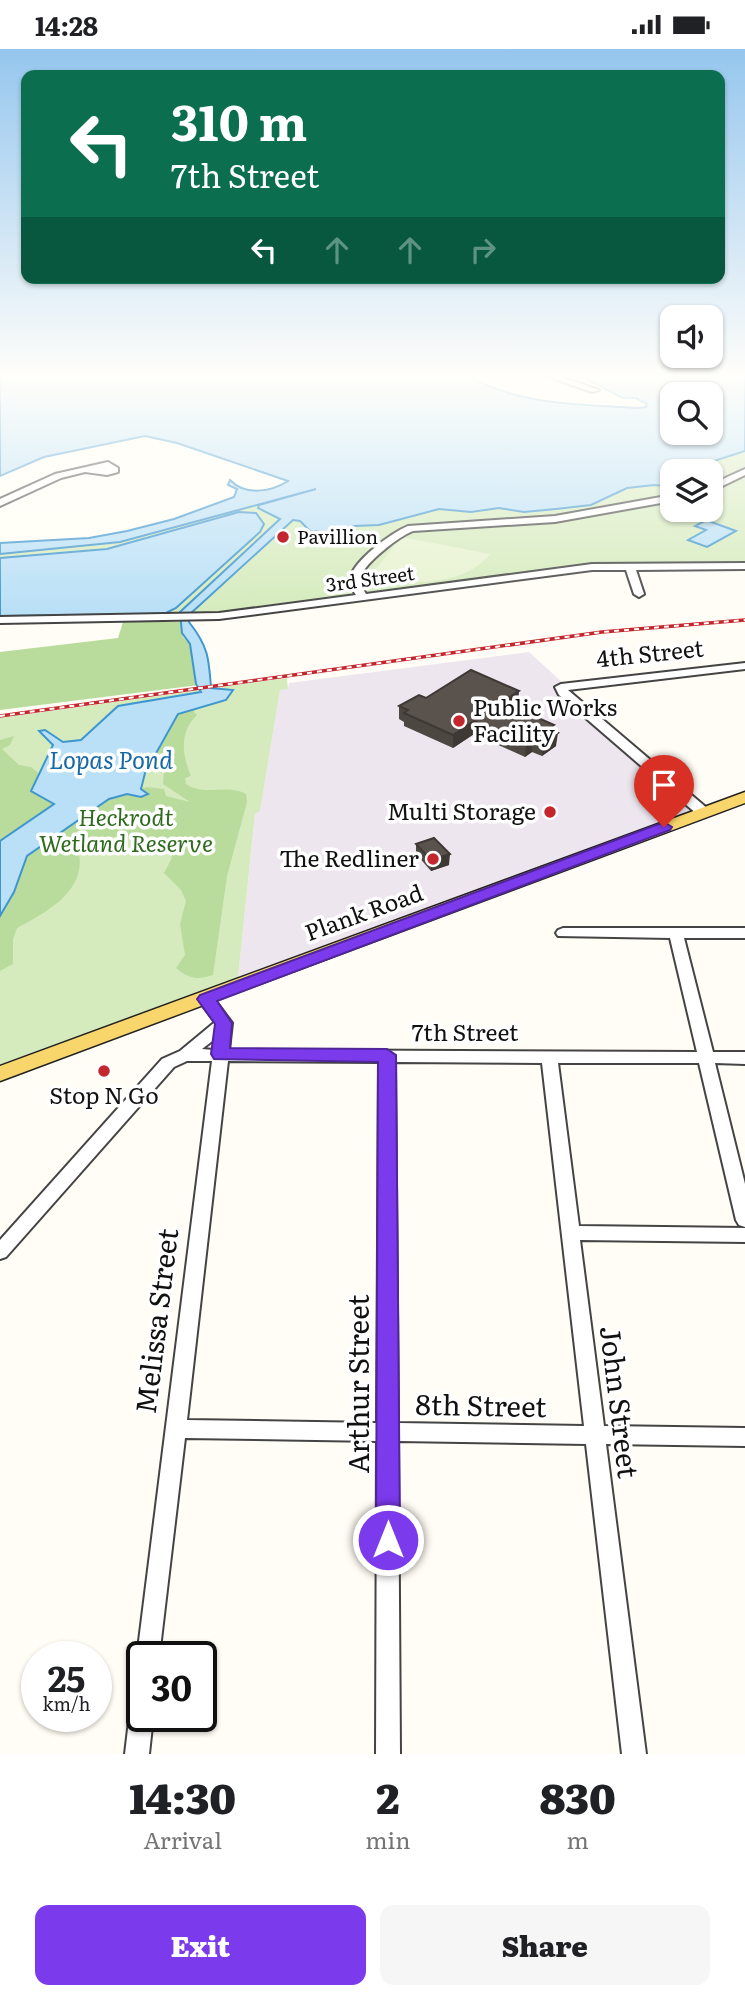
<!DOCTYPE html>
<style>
:root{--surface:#fff;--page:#f6f6f6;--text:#202124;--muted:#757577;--accent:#7c3aed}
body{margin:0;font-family:Literata,serif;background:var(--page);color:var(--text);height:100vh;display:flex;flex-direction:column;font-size:26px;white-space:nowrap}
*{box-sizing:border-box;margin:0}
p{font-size:23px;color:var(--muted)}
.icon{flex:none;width:38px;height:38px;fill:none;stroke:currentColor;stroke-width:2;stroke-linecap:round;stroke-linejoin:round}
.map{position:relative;height:1705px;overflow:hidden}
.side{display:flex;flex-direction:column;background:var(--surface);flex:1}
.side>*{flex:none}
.hud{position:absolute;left:21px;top:21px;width:704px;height:214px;border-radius:14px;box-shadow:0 2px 5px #0004;background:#0b6e4f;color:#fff;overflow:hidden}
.tools{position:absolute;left:660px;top:256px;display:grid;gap:14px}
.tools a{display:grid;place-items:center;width:63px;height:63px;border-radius:14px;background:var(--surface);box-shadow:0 2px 5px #0004;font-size:35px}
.speed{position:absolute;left:21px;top:1592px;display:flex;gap:14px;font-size:35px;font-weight:700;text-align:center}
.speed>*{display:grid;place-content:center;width:91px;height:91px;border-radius:50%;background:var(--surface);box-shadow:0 2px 5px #0004;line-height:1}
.speed small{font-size:18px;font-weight:400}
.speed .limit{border:4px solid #111;border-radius:10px;background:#fff;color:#111}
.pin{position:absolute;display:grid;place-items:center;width:60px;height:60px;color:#fff;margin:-72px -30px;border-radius:50% 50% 50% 0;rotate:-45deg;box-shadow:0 0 7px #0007}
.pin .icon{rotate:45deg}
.me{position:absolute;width:77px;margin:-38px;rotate:0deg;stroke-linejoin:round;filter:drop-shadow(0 0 5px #0008)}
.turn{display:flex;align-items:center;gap:24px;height:147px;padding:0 35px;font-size:32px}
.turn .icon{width:91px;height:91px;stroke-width:2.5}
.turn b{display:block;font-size:49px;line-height:60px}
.lanes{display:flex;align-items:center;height:66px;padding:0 35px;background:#0003;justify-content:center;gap:35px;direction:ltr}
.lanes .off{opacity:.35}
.eta{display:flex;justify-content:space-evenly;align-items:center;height:119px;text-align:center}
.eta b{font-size:42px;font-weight:800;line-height:49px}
.button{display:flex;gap:14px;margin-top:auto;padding:14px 35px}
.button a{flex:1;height:80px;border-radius:14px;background:var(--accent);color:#fff;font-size:28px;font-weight:800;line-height:80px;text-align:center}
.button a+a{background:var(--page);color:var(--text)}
.status{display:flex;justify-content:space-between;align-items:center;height:49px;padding:0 35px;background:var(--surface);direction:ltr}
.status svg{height:19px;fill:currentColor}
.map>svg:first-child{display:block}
</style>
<div class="status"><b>14:28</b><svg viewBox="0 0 49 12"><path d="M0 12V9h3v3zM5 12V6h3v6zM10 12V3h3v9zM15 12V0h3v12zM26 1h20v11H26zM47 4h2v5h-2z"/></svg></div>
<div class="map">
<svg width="745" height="1705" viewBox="0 0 745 1705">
<rect width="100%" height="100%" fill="#fffdf5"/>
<path fill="#eee6ef" d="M529 603 562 633 554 638 556 644 688 755 689 765 238 929 255 765 260 761 280 640 288 639 289 634Z"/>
<path fill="#d5ebbd" d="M745 402V516H615L190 568 0 569V505L120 493 313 440 316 441 298 447 297 471 311 482 379 476 439 460 471 463 499 459 524 463 566 459 603 452 624 440 654 436 672 438V460H710L713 413Z
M287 629 288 640 280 641 260 762 255 765 238 929 0 1023V669Z"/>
<path fill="#b9dc9c" d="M123 573H181L183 588 190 595 196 635 199 636 0 661V603L118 589Z
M196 658 194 663 197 666C179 683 182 706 191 727L185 729 186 735C205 748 227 734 246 745L247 753 227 827 213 926C197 931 189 930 176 919L185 906 180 875 186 852 181 841 164 824 172 809 169 800C163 796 156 791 149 789 135 784 88 789 78 800 89 841 47 863 17 879L13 890V915L0 922V867L14 843 27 807 109 750 147 738 164 740 166 747 190 753 163 735 164 722 170 721 172 712 166 705 157 704 178 665Z
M14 687 10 696 2 700 19 716 31 718 41 726 31 742 54 755 0 792V691Z"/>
<path fill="#e6f2cf" d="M401 488 490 505C464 538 407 536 369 529Z"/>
<path fill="#b9e0f7" stroke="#3f96cf" stroke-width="2" fill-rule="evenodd" d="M0 326H467C520 357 578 355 638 359L646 358 647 355 636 349H623L579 326H745V402L714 412 716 422 712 427V420L698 417 672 422V426L662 428 672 434V438L654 436 627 439 591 456 556 460 524 463 499 459 471 463 439 460 379 476 354 477 334 483 310 482 300 472 293 471 190 565 189 573C208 597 209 609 211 639L233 641 226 651 178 665 145 724 141 740 148 745 141 748 127 745 109 750 27 807 14 843 0 867V792L54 755 31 742 53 696 39 682 45 681 63 693 81 691 118 657 201 643 196 635 190 595 182 584 180 563 280 470 258 459 259 456 316 440 120 493 0 505V494L89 489 127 482 174 470 234 448 237 440 228 436 230 431C245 447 271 443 288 432L177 394 145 387 44 408 0 427ZM672 345H710V383H672Z
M239 463 256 464 264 475 260 483 176 559 164 565 0 567V509L107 500Z
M706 471 736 482 707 498 688 491 706 481 695 477Z"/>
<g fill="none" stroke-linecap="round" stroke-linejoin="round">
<g stroke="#444" stroke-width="4">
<path id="minor" d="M544 326H555L599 341 592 343Z
M108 413 118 419V423L107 426 85 423 61 429 0 457V450L55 425Z
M745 420V426L710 443V436Z
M672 446V452L555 473 413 482C398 488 366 513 360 528 358 534 363 540 366 545L592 515 745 514V520L636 521 644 545 639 548 634 545 626 521H592L219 570 0 574V568L219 564 356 546C353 541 349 537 350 530 353 512 391 484 408 477L555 467Z
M745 614V620L568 641 708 760 709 763 703 767 698 766 559 646 555 638 561 635Z
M563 879H745V889H684L713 1003H745V1015L715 1014 745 1135V1178L739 1176 736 1171 699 1014H558L579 1177 745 1179V1193L580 1191 604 1377 745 1379V1397L606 1395 646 1705H622L586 1395 398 1392 400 1705H376L377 1392 185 1389 159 1608H142V1617L140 1616 137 1608 212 1012H187L174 1018 6 1208 0 1210V1191L162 1010 180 1002 215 973 198 950 201 946H211L232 974 229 1001 697 1003 670 889 558 887 556 884 558 881ZM215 990 214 1001 202 1000ZM228 1012 379 1013 377 1374 187 1371ZM395 1013 542 1014 584 1377 398 1374Z
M142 1651V1668H153L149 1705H125L130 1663 134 1655Z"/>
</g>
<g stroke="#222" stroke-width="3">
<path id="major" d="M745 743V754L0 1032V1017Z"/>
</g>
<use href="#minor" fill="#fff" fill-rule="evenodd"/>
<use href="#major" fill="#f9d66b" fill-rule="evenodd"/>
<g stroke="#c4262e" stroke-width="3.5">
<path id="rail" d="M0 667 602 583 745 571"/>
</g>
<use href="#rail" stroke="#fff" stroke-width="2" stroke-dasharray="5" stroke-linecap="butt"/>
</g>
<path fill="#4d4742" d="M426 649 518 655 514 658 554 682 556 697 542 707 532 703 525 708 474 685 453 699 404 677V673L399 670V657Z
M416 795 449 816 431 822 416 805Z"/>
<path fill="#3f3936" d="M519 642 518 655 501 666 502 653Z
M474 672V685L453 699V686Z
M554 676 553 687 558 684 556 697 542 707 543 694 548 680Z
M533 690 532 703 525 708 526 695Z
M450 805 449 816 431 822V811Z"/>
<path fill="#5a524d" stroke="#3f3936" stroke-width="2" d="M471 621 519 642 502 653 554 676 548 680 558 684 543 694 533 690 526 695 474 672 453 686 404 664 408 661 399 657 419 646 426 649Z
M434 789 450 805 431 811 416 795Z"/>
<linearGradient id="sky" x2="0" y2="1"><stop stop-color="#95c6ee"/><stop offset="0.58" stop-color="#fffefa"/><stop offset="1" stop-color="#fffefa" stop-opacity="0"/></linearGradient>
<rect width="745" height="564" fill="url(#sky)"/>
<path fill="#7c3aed" stroke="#51269a" stroke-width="2" d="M664 773 672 778 670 781 217 952 232 974 230 999 387 1000 396 1006 400 1491 396 1499 388 1502 379 1499 376 1491 378 1013 214 1010 211 1005 215 975 197 950 200 946Z"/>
<g fill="#c4262e" stroke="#fff" stroke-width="2.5">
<circle cx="283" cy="488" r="7"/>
<circle cx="459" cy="672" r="7"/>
<circle cx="550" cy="763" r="7"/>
<circle cx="433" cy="810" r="7"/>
<circle cx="104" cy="1022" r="7"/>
</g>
<g text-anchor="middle" stroke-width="7" stroke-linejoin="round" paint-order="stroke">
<g font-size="19" fill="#111" stroke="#fff" text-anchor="start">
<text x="297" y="495">Pavillion</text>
</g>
<g font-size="19" fill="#111" stroke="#fff">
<text transform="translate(370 530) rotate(-8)" y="7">3rd Street</text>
</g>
<g font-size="23" fill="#111" stroke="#fff">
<text transform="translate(650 605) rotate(-6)" y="8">4th Street</text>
<text transform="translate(364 864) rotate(-20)" y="8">Plank Road</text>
<text x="465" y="992">7th Street</text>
</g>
<g font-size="23" fill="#111" stroke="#fff" text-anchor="end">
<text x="473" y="667" text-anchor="start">Public Works<tspan x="473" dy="26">Facility</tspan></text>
<text x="536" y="771">Multi Storage</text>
<text x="419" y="818">The Redliner</text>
<text x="104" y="1055" text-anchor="middle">Stop N Go</text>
</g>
<g font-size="23" font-style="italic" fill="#2f6b1f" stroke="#fff">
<text x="126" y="777">Heckrodt<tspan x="126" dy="26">Wetland Reserve</tspan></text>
</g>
<g font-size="24" font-style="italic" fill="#1768a6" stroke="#fff">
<text x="111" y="720">Lopas Pond</text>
</g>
<g font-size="28" fill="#111" stroke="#fff">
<text transform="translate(157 1272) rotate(-83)" y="10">Melissa Street</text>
<text transform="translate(359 1335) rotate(-90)" y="10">Arthur Street</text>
<text transform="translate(619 1353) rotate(83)" y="10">John Street</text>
<text transform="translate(481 1357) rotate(1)" y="10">8th Street</text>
</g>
</g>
</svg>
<div class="tools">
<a><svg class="icon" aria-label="sound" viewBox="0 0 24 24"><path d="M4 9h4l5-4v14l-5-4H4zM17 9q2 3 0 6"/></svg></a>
<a><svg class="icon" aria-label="search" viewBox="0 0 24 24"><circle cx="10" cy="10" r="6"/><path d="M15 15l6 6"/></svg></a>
<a><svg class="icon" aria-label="layers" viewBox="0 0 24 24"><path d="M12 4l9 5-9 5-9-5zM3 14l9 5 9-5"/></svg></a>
</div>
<div class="speed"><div>25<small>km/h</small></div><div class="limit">30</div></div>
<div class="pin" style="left:664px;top:778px;background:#d93025"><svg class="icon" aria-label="arrive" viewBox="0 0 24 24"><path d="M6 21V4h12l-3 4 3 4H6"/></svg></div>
<svg class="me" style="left:388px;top:1491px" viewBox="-20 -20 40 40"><circle r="17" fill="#7c3aed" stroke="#fff" stroke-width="3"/><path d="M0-11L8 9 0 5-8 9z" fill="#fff"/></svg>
<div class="hud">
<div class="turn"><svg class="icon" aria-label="left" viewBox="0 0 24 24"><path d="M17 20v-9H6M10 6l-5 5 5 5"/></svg><div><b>310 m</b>7th Street</div></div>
<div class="lanes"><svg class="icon" aria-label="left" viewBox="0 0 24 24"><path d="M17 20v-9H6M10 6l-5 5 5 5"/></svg><svg class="icon off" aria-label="ahead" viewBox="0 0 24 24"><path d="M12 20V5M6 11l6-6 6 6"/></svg><svg class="icon off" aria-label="ahead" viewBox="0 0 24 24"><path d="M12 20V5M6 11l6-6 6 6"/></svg><svg class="icon off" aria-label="right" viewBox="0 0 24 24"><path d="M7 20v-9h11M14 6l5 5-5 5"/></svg></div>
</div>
</div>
<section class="side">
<div class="eta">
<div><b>14:30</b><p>Arrival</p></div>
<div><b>2</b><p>min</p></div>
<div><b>830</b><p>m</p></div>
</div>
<div class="button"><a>Exit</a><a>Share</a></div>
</section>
